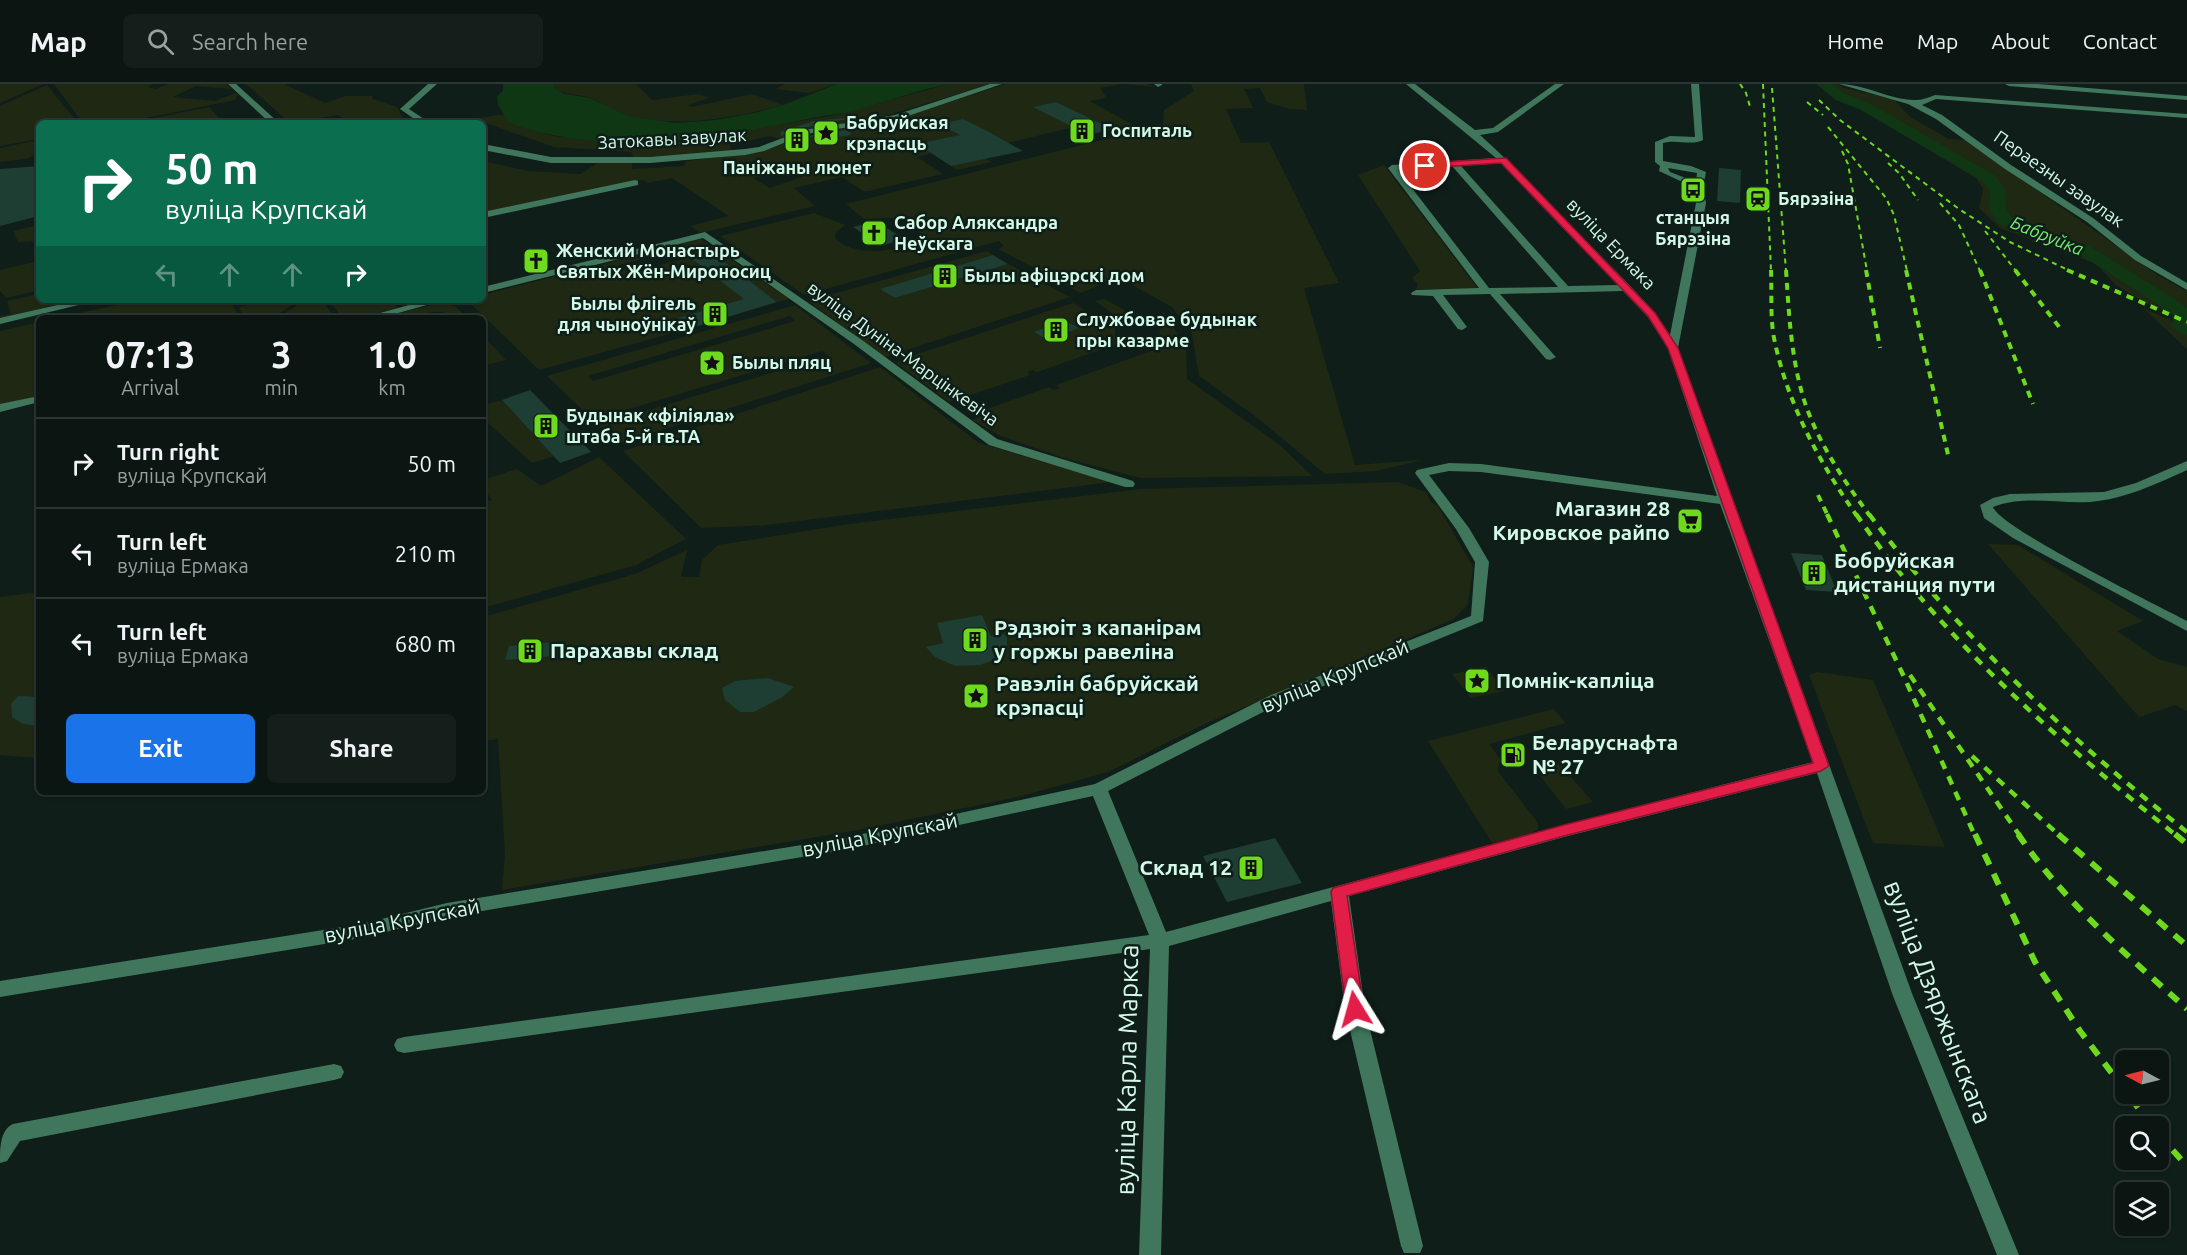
<!DOCTYPE html>
<meta charset="utf-8">
<style>
:root{--surface:#0b1613;--page:#141f1c;--text:#f1f3f6;--muted:#9a9fa0;--line:#2b3533;--accent:#1a73e8}
body{margin:0;font-family:Ubuntu,sans-serif;background:var(--page);color:var(--text);height:100vh;display:flex;flex-direction:column;font-size:22px;white-space:nowrap}
*{box-sizing:border-box;margin:0}
p{font-size:20px;color:var(--muted)}
.icon{flex:none;width:33px;height:33px;fill:none;stroke:currentColor;stroke-width:2;stroke-linecap:round;stroke-linejoin:round}
.map{position:relative;flex:1;overflow:hidden}
.drawer{position:absolute;left:36px;top:231px;width:450px;height:480px;display:flex;flex-direction:column;background:var(--surface);border-radius:9px;box-shadow:0 2px 4px #0004,0 0 0 2px var(--line)}
.drawer>*{flex:none}
.guide{position:absolute;left:36px;top:36px;width:450px;height:183px;border-radius:9px;box-shadow:0 2px 4px #0004,0 0 0 2px var(--line);background:#0b6e4f;color:#fff;overflow:hidden}
.needle{width:39px;rotate:277deg}
.fabs{position:absolute;left:2115px;top:966px;display:grid;gap:12px}
.fabs a{display:grid;place-items:center;width:54px;height:54px;border-radius:9px;background:var(--surface);box-shadow:0 2px 4px #0004,0 0 0 2px var(--line);font-size:30px}
.pin{position:absolute;display:grid;place-items:center;width:51px;height:51px;color:#fff;margin:-26px;border:3px solid #fff;border-radius:50%;box-shadow:0 2px 6px #0007}
.me{position:absolute;width:66px;margin:-33px;rotate:352deg;stroke-linejoin:round;filter:drop-shadow(0 0 4px #0008)}
.turn{display:flex;align-items:center;gap:21px;height:126px;padding:0 30px;font-size:27px}
.turn .icon{width:78px;height:78px;stroke-width:2.5}
.turn b{display:block;font-size:42px;line-height:51px}
.lanes{display:flex;align-items:center;height:57px;padding:0 30px;background:#0003;justify-content:center;gap:30px;direction:ltr}
.lanes .off{opacity:.35}
.eta{display:flex;justify-content:space-evenly;align-items:center;height:102px;text-align:center}
.eta b{font-size:36px;font-weight:700;line-height:42px}
.primary-button{display:flex;gap:12px;margin-top:auto;padding:12px 30px}
.primary-button a{flex:1;height:69px;border-radius:9px;background:var(--accent);color:#fff;font-size:24px;font-weight:700;line-height:69px;text-align:center}
.primary-button a+a{background:var(--page);color:var(--text)}
ul{padding:0;list-style:none}
li{display:flex;align-items:center;gap:18px;height:90px;padding:0 30px;border-top:2px solid var(--line)}
li div{flex:1}
li b{display:block;font-size:22px}
li em{font-style:normal}
header{display:flex;align-items:center;gap:36px;box-sizing:border-box;height:84px;padding:0 30px;background:var(--surface);border-bottom:2px solid var(--line)}
header strong{font-size:28px}
nav{display:flex;gap:33px;margin-inline-start:auto;font-size:21px}
.search{width:420px;height:54px;background:var(--page);display:flex;align-items:center;gap:15px;box-sizing:border-box;padding:0 21px;border-radius:9px;color:var(--muted);font-size:22px}
.map>svg:first-child{display:block}
</style>
<header>
<strong>Map</strong>
<div class="search"><svg class="icon" aria-label="search" viewBox="0 0 24 24"><circle cx="10" cy="10" r="6"/><path d="M15 15l6 6"/></svg>Search here</div>
<nav><a>Home</a><a>Map</a><a>About</a><a>Contact</a></nav>
</header>
<div class="map">
<svg width="2187" height="1171" viewBox="0 0 2187 1171">
<rect width="100%" height="100%" fill="#0f1e19"/>
<path fill="#1f2813" fill-rule="evenodd" d="M0 0H43L0 19Z
M54 0H153L147 3 156 5 168 0H226L232 5 196 2 173 13 215 17 236 9 238 11 235 16 122 39H83Z
M246 0H284L325 19 345 12H372L373 15 397 23 403 34 390 39H343L347 37 338 31 290 39Z
M554 0H636L652 16 698 10 709 14 688 21 692 23 752 10 783 21C733 34 680 44 628 32 614 29 604 19 591 14 579 10 567 11 555 5Z
M785 0H837L809 9 775 5Z
M949 0H991L875 35 803 46 779 55 770 52 730 61 731 67 634 74 631 68 554 63 474 35 504 30 510 39 554 52 581 55 633 58 687 57 835 31Z
M1006 0H1146L1157 3 1122 0 1100 4 1107 14 1090 17 1135 42 1113 45 1056 18 1035 23 1074 43 1008 59 963 35 941 40 995 70 984 74 992 78 957 86 951 82 971 77 938 56 919 59 932 69 917 73 943 90 868 107H863L842 93 794 104 815 122 701 149 690 142 729 132 672 94 648 99 642 96 483 130V77L529 87 581 90 597 79H632V85L684 82 686 77 755 69 780 60 848 43 888 37ZM795 85 804 92 770 104 753 94Z
M1191 0H1304L1307 26 1289 25 1267 18 1260 4 1244 5 1253 24 1226 25 1241 59 1269 58 1339 199 1304 204 1355 381 1423 376 1376 387 1325 390 1259 335 1199 292 1192 250 1172 223 1125 197 1107 198 1081 209 998 165 1004 162 999 157 804 211 720 152 814 129 845 141 836 148 835 154C851 173 907 171 920 149L913 139 891 134 864 135 846 120 1138 47 1137 44 1163 40 1164 26 1194 7Z
M1819 0H1838L1844 4 1894 15 1910 33 1949 55 1966 56 2159 192 2187 207V236L2146 219 2117 202 2096 180 2000 144 1979 124 1983 105 1976 94Z
M47 1 78 39H39V55L0 62V22Z
M209 23 224 39H128Z
M39 56V69L26 75 0 78V64Z
M1384 81 1478 205H1416L1418 200 1412 194 1420 187 1358 91Z
M39 141V157L18 158 13 147Z
M701 155 789 215 777 218 765 209 679 234 691 244 539 286 467 216H483V211ZM696 161 706 169 629 189 619 181Z
M987 167 993 171 881 205 895 214 1008 180 1070 213 885 273 808 217Z
M39 177V206L6 214 0 207V186Z
M39 210V216H89L0 236V232L11 230 7 217Z
M1105 215 1133 231 1130 242 1095 217Z
M139 216H230L240 234H57Z
M272 216H300L272 234H244L239 223Z
M305 216H322L335 234H278Z
M329 216H390L398 224 356 234H342Z
M445 218 455 222 467 234H448L444 228H433L409 234H379Z
M1073 219 1115 244V255L1126 257 1037 288 1033 286 1027 288 1030 291 949 318 896 279 902 275Z
M795 221 871 279 618 360 547 292ZM790 232 795 237 593 297 588 292ZM822 267 828 272 625 333 619 328Z
M2143 224 2187 243V265Z
M1163 227 1186 263 1187 295 1281 362 1312 392 1140 394 1064 374 1001 352 972 336 981 332 979 328 1049 303 1054 306 1060 304 1056 301 1157 265Z
M39 238V312L0 321V247Z
M483 251V252L506 276 483 282Z
M880 283 979 359 1111 398 767 441 701 444 623 367Z
M502 316 554 372 532 379 487 338H483V321Z
M599 373 686 455 636 481 483 524V419L492 416 483 403V396L517 385 541 402Z
M1398 398 1426 408 1431 418 1438 422 1473 483 1468 520 1454 535 1209 638 1108 688 1018 713 858 746 502 806 505 770 498 655 483 657V533L635 490 687 466 681 493H699L702 476 718 461 849 440 1140 405Z
M1988 460 2018 461 2143 537 2117 547 2158 575 2187 583V627L2175 621 2139 633Z
M39 508V674L0 671V513Z
M1486 583 1505 607 1471 614 1452 590Z
M1817 588 1873 596 1945 763 1873 759 1809 591Z
M1554 625 1566 639 1489 660 1501 676 1497 686 1538 739V745L1531 750 1492 759 1428 657Z
M1545 679 1559 680 1593 718 1566 725 1538 689Z"/>
<path fill="#0f3714" d="M503 0H554L555 5 565 10 590 14 628 32 675 39 716 36 754 29 783 21 837 0H949C918 6 887 17 857 26 842 30 827 31 812 34 712 55 608 74 509 39L498 21 497 13 503 6Z"/>
<g fill="none" stroke-linecap="round" stroke-linejoin="round">
<path fill="#0f3714" fill-rule="evenodd" d="M1816 0H1832L1846 10 1871 20 1994 91 2006 106 2005 122 2010 131 2027 141 2091 163 2178 217 2187 224V251L2180 249 2172 242 2174 232 2171 229 2079 170 2015 148 1998 139 1989 125 1990 106 1982 97 1861 26 1836 16Z"/>
</g>
<path fill="#1e3d33" d="M1056 18 1113 45 1089 51 1033 23Z
M856 33 803 44 781 52 780 48 814 37Z
M963 35 989 48 1023 67 951 82 917 60 960 51 940 40Z
M852 45 850 51 839 53 832 50 814 52 786 63 785 61 807 52Z
M39 82V132L0 142V85Z
M1719 84 1741 86 1740 119 1717 117Z
M872 138 880 140 905 155 881 162 853 143Z
M696 160 714 174 718 173 777 218 691 244 678 234 744 215 679 165Z
M993 171 1008 180 895 214 880 205Z
M1065 237 1079 244 1047 256 1034 248Z
M530 306 591 368 560 379 502 316Z
M1679 429 1698 430 1702 445 1683 443Z
M1791 469 1822 471 1837 508 1806 506Z
M982 531 991 552 1007 550V561L1002 569 993 576 980 581 955 582 935 573 926 563 943 559 937 539Z
M555 558 552 572 505 576 509 562Z
M768 594 794 603 781 614 754 628H740L725 616 722 604 735 597Z
M18 612 39 613V642L23 640 12 633 11 620Z
M1275 754 1302 799 1227 818 1203 772Z"/>
<g fill="none" stroke-linecap="round" stroke-linejoin="round">
<path fill="#40775c" fill-rule="evenodd" d="M228 0H236L279 39H270Z
M428 0H437L409 25 430 39H420L400 25Z
M990 0H1002L899 35 806 50 764 67 745 71 650 79H551L483 66V60L551 73H650L745 65 759 63 804 46 895 31Z
M1154 0H1162V1L1158 3Z
M1406 0H1415L1475 46 1493 44 1555 0H1564L1498 48 1480 51C1519 86 1554 124 1591 162 1619 191 1648 217 1670 251L1696 119 1695 104 1659 87 1660 82 1655 78V58L1670 52 1695 53 1691 0H1699L1703 56C1692 62 1676 55 1663 59V77L1691 82 1706 88 1703 103 1706 119 1678 264 1913 912 2019 1171H1997L1893 912 1817 689 1564 753 1349 812 1365 925 1423 1162 1420 1169H1404L1401 1162 1345 925 1331 817 1169 862 1161 1171H1139L1150 865 404 969 397 967 394 961 397 955 404 953 1149 851 1093 712 844 766 447 833 361 854 0 913V897L361 840 447 819 844 754 1095 700 1269 612 1471 532 1475 478 1456 445 1415 389 1417 386 1449 379 1481 380 1717 412 1668 264 1648 233 1623 207 1500 210 1554 271 1556 273 1550 276 1546 275 1490 210 1443 211 1467 243 1462 246 1458 245 1433 212 1412 211 1411 209 1416 206 1479 204 1388 84 1392 81 1496 74ZM1501 79 1618 201 1568 202 1461 82ZM1452 82 1558 203 1489 204 1398 86ZM1668 84 1697 89 1696 98 1670 88ZM1449 387 1481 388 1720 420 1813 678 1564 741 1166 848 1108 707 1279 620 1483 537 1489 478 1469 444 1429 391Z
M1839 0C1866 0 1891 17 1917 16 1923 16 1929 13 1935 11L2187 30V34L1936 15 1922 21 1942 31 2011 81 2093 134 2141 172 2187 199V206L2135 176 2087 138 2005 85 1936 35 1908 20Z
M2005 0H2038L2187 12V16L2009 2Z
M635 96 638 97V101L483 134V128Z
M705 148 862 256 997 355 1133 397 1135 400 1133 403H1125L989 361 854 260 703 154 483 209V203Z
M80 216H99L0 240V234Z
M427 216H445L380 234H362Z
M39 312V318L0 328V320Z
M2187 377V386C2156 400 2125 415 2090 418 2058 420 2024 411 1993 423 1999 443 2158 522 2187 537V547L2013 454 1984 434 1980 421 1993 414 2010 410 2104 408 2136 399Z
M334 980 341 982 344 988 341 994 334 996 20 1057 7 1077 0 1079C0 1064 0 1046 13 1040Z"/>
<path stroke="#6eda1d" stroke-width="2" stroke-dasharray="5 4.5" stroke-linecap="butt" d="M1740 0 1746 9 1751 26
M1763 0 1771 187
M1772 4 1786 187
M1819 16 1840 36 1959 125 2010 158 2070 187
M1807 18 1823 31
M1828 43 1886 114 1894 131 1907 187
M1842 67 1848 80 1867 187
M1888 79 1899 89 1918 116
M1940 119 1959 141 1980 187
M1985 147 2016 187"/>
<path stroke="#6eda1d" stroke-width="4" stroke-dasharray="7 6" stroke-linecap="butt" d="M1771 186C1772 208 1770 233 1774 254 1787 319 1819 378 1857 432
M1786 186C1789 230 1791 276 1805 319 1819 360 1844 397 1870 432
M1866 186 1880 264
M1906 186 1949 375
M1980 186 2033 320
M2015 186 2060 244
M2067 186 2187 238
M1818 411 1828 432"/>
<path stroke="#6eda1d" stroke-width="4.5" stroke-dasharray="9 8" stroke-linecap="butt" d="M1827 430 1905 595 1975 752
M1856 430C1942 555 2058 657 2177 752
M1869 430C1961 553 2067 653 2187 748
M1910 591 2020 752
M1972 672 2060 752"/>
<path stroke="#6eda1d" stroke-width="6" stroke-dasharray="12 10" stroke-linecap="butt" d="M1975 750 2035 878 2080 947 2152 1042
M2018 750C2064 818 2127 871 2187 925
M2058 750 2187 862
M2175 750 2187 760
M2158 1050 2187 1082"/>
</g>
<path fill="#e11d48" stroke="#92132f" stroke-width="1.5" d="M1506 74 1655 229 1678 264 1829 682 1821 687 1564 752 1347 812 1364 925 1361 930 1355 932 1349 930 1346 925 1331 808 1333 804 1564 741 1813 679 1668 264 1648 232 1501 79 1425 84 1421 82 1425 79Z"/>
<defs>
<g id="building-square" transform="scale(1.35)"><rect x="-9" y="-9" width="18" height="18" rx="4" fill="#6eda1d" stroke="#0f1e19"/><path d="M-4-6H4V6H1V3H-1V6H-4ZM-2.5-4.3h1.7v1.8h-1.7ZM.8-4.3h1.7v1.8H.8ZM-2.5-1h1.7V.8h-1.7ZM.8-1h1.7V.8H.8Z" fill="#111"/></g>
<g id="sight-square" transform="scale(1.35)"><rect x="-9" y="-9" width="18" height="18" rx="4" fill="#6eda1d" stroke="#0f1e19"/><path d="M0-6L1.8-2.2L6-1.7L2.9 1.2L3.7 5.4L0 3.3L-3.7 5.4L-2.9 1.2L-6-1.7L-1.8-2.2Z" fill="#111"/></g>
<g id="bus-square" transform="scale(1.35)"><rect x="-9" y="-9" width="18" height="18" rx="4" fill="#6eda1d" stroke="#0f1e19"/><path d="M-5-6H5V4H4V6H2V4H-2V6H-4V4H-5ZM-3.5-4V0h7V-4ZM-3.5 1.2v1.5H-2V1.2ZM2 1.2v1.5H3.5V1.2Z" fill="#111"/></g>
<g id="station-square" transform="scale(1.35)"><rect x="-9" y="-9" width="18" height="18" rx="4" fill="#6eda1d" stroke="#0f1e19"/><path d="M-3-6H3Q5-6 5-4V2Q5 4 3 4L4.5 6H3L1.5 4h-3L-3 6H-4.5L-3 4Q-5 4-5 2V-4Q-5-6-3-6ZM-3.5-4v3h7v-3ZM-3.5 1v1.5H-2V1ZM2 1v1.5H3.5V1Z" fill="#111"/></g>
<g id="church-square" transform="scale(1.35)"><rect x="-9" y="-9" width="18" height="18" rx="4" fill="#6eda1d" stroke="#0f1e19"/><path d="M-1.2-6h2.4v3.5h3.3v2.4h-3.3V6h-2.4V-.1h-3.3v-2.4h3.3Z" fill="#111"/></g>
<g id="supermarket-square" transform="scale(1.35)"><rect x="-9" y="-9" width="18" height="18" rx="4" fill="#6eda1d" stroke="#0f1e19"/><path d="M-6-5.5h2.5l.6 2H6L4.5 2H-2.5L-4.4-4H-6ZM-1.5 3.2a1.3 1.3 0 1 0 .1 0ZM3 3.2a1.3 1.3 0 1 0 .1 0Z" fill="#111"/></g>
<g id="fuel-square" transform="scale(1.35)"><rect x="-9" y="-9" width="18" height="18" rx="4" fill="#6eda1d" stroke="#0f1e19"/><path d="M-5.5-6h7V0h2V4h1.3V-2.5L3-4.5l.8-.8L6-3V5H2.5V1h-1V6h-7ZM-4.2-4.7v3.2H.2V-4.7Z" fill="#111"/></g>
</defs>
<g fill-rule="evenodd">
<use href="#building-square" x="1082" y="47"/>
<use href="#sight-square" x="826" y="49"/>
<use href="#building-square" x="797" y="56"/>
<use href="#bus-square" x="1693" y="106"/>
<use href="#station-square" x="1758" y="115"/>
<use href="#church-square" x="874" y="149"/>
<use href="#church-square" x="536" y="177"/>
<use href="#building-square" x="945" y="192"/>
<use href="#building-square" x="715" y="230"/>
<use href="#building-square" x="1056" y="246"/>
<use href="#sight-square" x="712" y="279"/>
<use href="#building-square" x="546" y="342"/>
<use href="#supermarket-square" x="1690" y="437"/>
<use href="#building-square" x="1814" y="489"/>
<use href="#building-square" x="975" y="556"/>
<use href="#building-square" x="530" y="567"/>
<use href="#sight-square" x="1477" y="597"/>
<use href="#sight-square" x="976" y="612"/>
<use href="#fuel-square" x="1513" y="671"/>
<use href="#building-square" x="1251" y="784"/>
</g>
<g text-anchor="middle" stroke-width="5" stroke-linejoin="round" paint-order="stroke">
<g font-size="18" font-weight="bold" fill="#d3f9e9" stroke="#0f1e19" text-anchor="start">
<text x="846" y="45">Бабруйская<tspan x="846" dy="21">крэпасць</tspan></text>
<text x="1102" y="53">Госпиталь</text>
<text x="797" y="90" text-anchor="middle">Паніжаны люнет</text>
<text x="1778" y="121">Бярэзіна</text>
<text x="1693" y="140" text-anchor="middle">станцыя<tspan x="1693" dy="21">Бярэзіна</tspan></text>
<text x="894" y="145">Сабор Аляксандра<tspan x="894" dy="21">Неўскага</tspan></text>
<text x="556" y="173">Женский Монастырь<tspan x="556" dy="21">Святых Жён-Мироносиц</tspan></text>
<text x="964" y="198">Былы афіцэрскі дом</text>
<text x="696" y="226" text-anchor="end">Былы флігель<tspan x="696" dy="21">для чыноўнікаў</tspan></text>
<text x="1076" y="242">Службовае будынак<tspan x="1076" dy="21">пры казарме</tspan></text>
<text x="732" y="285">Былы пляц</text>
<text x="566" y="338">Будынак «філіяла»<tspan x="566" dy="21">штаба 5-й гв.ТА</tspan></text>
</g>
<g font-size="18" fill="#d3f9e9" stroke="#0f1e19">
<text transform="translate(672 55) rotate(-3)" y="6">Затокавы завулак</text>
<text transform="translate(2059 95) rotate(35)" y="6">Пераезны завулак</text>
<text transform="translate(1611 160) rotate(46)" y="6">вуліца Ермака</text>
<text transform="translate(903 270) rotate(36)" y="6">вуліца Дуніна-Марцінкевіча</text>
</g>
<g font-size="18" font-style="italic" fill="#76ec6e" stroke="#0f1e19">
<text transform="translate(2047 152) rotate(22)" y="6">Бабруйка</text>
</g>
<g font-size="21" font-weight="bold" fill="#d3f9e9" stroke="#0f1e19" text-anchor="start">
<text x="1670" y="432" text-anchor="end">Магазин 28<tspan x="1670" dy="24">Кировское райпо</tspan></text>
<text x="1834" y="484">Бобруйская<tspan x="1834" dy="24">дистанция пути</tspan></text>
<text x="994" y="551">Рэдзюіт з капанірам<tspan x="994" dy="24">у горжы равеліна</tspan></text>
<text x="550" y="574">Парахавы склад</text>
<text x="1496" y="604">Помнік-капліца</text>
<text x="996" y="607">Равэлін бабруйскай<tspan x="996" dy="24">крэпасці</tspan></text>
<text x="1532" y="666">Беларуснафта<tspan x="1532" dy="24">№ 27</tspan></text>
<text x="1232" y="791" text-anchor="end">Склад 12</text>
</g>
<g font-size="21" fill="#d3f9e9" stroke="#0f1e19">
<text transform="translate(1335 592) rotate(-23)" y="7">вуліца Крупскай</text>
<text transform="translate(880 751) rotate(-11)" y="7">вуліца Крупскай</text>
<text transform="translate(402 837) rotate(-11)" y="7">вуліца Крупскай</text>
</g>
<g font-size="26" fill="#d3f9e9" stroke="#0f1e19">
<text transform="translate(1938 918) rotate(69)" y="9">вуліца Дзяржынскага</text>
<text transform="translate(1127 986) rotate(-89)" y="9">вуліца Карла Маркса</text>
</g>
</g>
</svg>
<div class="fabs">
<a><svg class="needle" viewBox="-14 -14 28 28"><path d="M0-13l5 13h-10z" fill="#e53935"/><path d="M0 13l5-13h-10z" fill="#9a9fa0"/></svg></a>
<a><svg class="icon" aria-label="search" viewBox="0 0 24 24"><circle cx="10" cy="10" r="6"/><path d="M15 15l6 6"/></svg></a>
<a><svg class="icon" aria-label="layers" viewBox="0 0 24 24"><path d="M12 4l9 5-9 5-9-5zM3 14l9 5 9-5"/></svg></a>
</div>
<div class="pin" style="left:1425px;top:82px;background:#d93025"><svg class="icon" aria-label="arrive" viewBox="0 0 24 24"><path d="M6 21V4h12l-3 4 3 4H6"/></svg></div>
<svg class="me" style="left:1355px;top:925px" viewBox="-20 -20 40 40"><path d="M0-17L14 15 0 8-14 15z" fill="#e11d48" stroke="#fff" stroke-width="4"/></svg>
<div class="guide">
<div class="turn"><svg class="icon" aria-label="right" viewBox="0 0 24 24"><path d="M7 20v-9h11M14 6l5 5-5 5"/></svg><div><b>50 m</b>вуліца Крупскай</div></div>
<div class="lanes"><svg class="icon off" aria-label="left" viewBox="0 0 24 24"><path d="M17 20v-9H6M10 6l-5 5 5 5"/></svg><svg class="icon off" aria-label="ahead" viewBox="0 0 24 24"><path d="M12 20V5M6 11l6-6 6 6"/></svg><svg class="icon off" aria-label="ahead" viewBox="0 0 24 24"><path d="M12 20V5M6 11l6-6 6 6"/></svg><svg class="icon" aria-label="right" viewBox="0 0 24 24"><path d="M7 20v-9h11M14 6l5 5-5 5"/></svg></div>
</div>
<section class="drawer">
<div class="eta">
<div><b>07:13</b><p>Arrival</p></div>
<div><b>3</b><p>min</p></div>
<div><b>1.0</b><p>km</p></div>
</div>
<ul>
<li><svg class="icon" aria-label="right" viewBox="0 0 24 24"><path d="M7 20v-9h11M14 6l5 5-5 5"/></svg><div><b>Turn right</b><p>вуліца Крупскай</p></div><em>50 m</em></li>
<li><svg class="icon" aria-label="left" viewBox="0 0 24 24"><path d="M17 20v-9H6M10 6l-5 5 5 5"/></svg><div><b>Turn left</b><p>вуліца Ермака</p></div><em>210 m</em></li>
<li><svg class="icon" aria-label="left" viewBox="0 0 24 24"><path d="M17 20v-9H6M10 6l-5 5 5 5"/></svg><div><b>Turn left</b><p>вуліца Ермака</p></div><em>680 m</em></li>
</ul>
<div class="primary-button"><a>Exit</a><a>Share</a></div>
</section>
</div>
